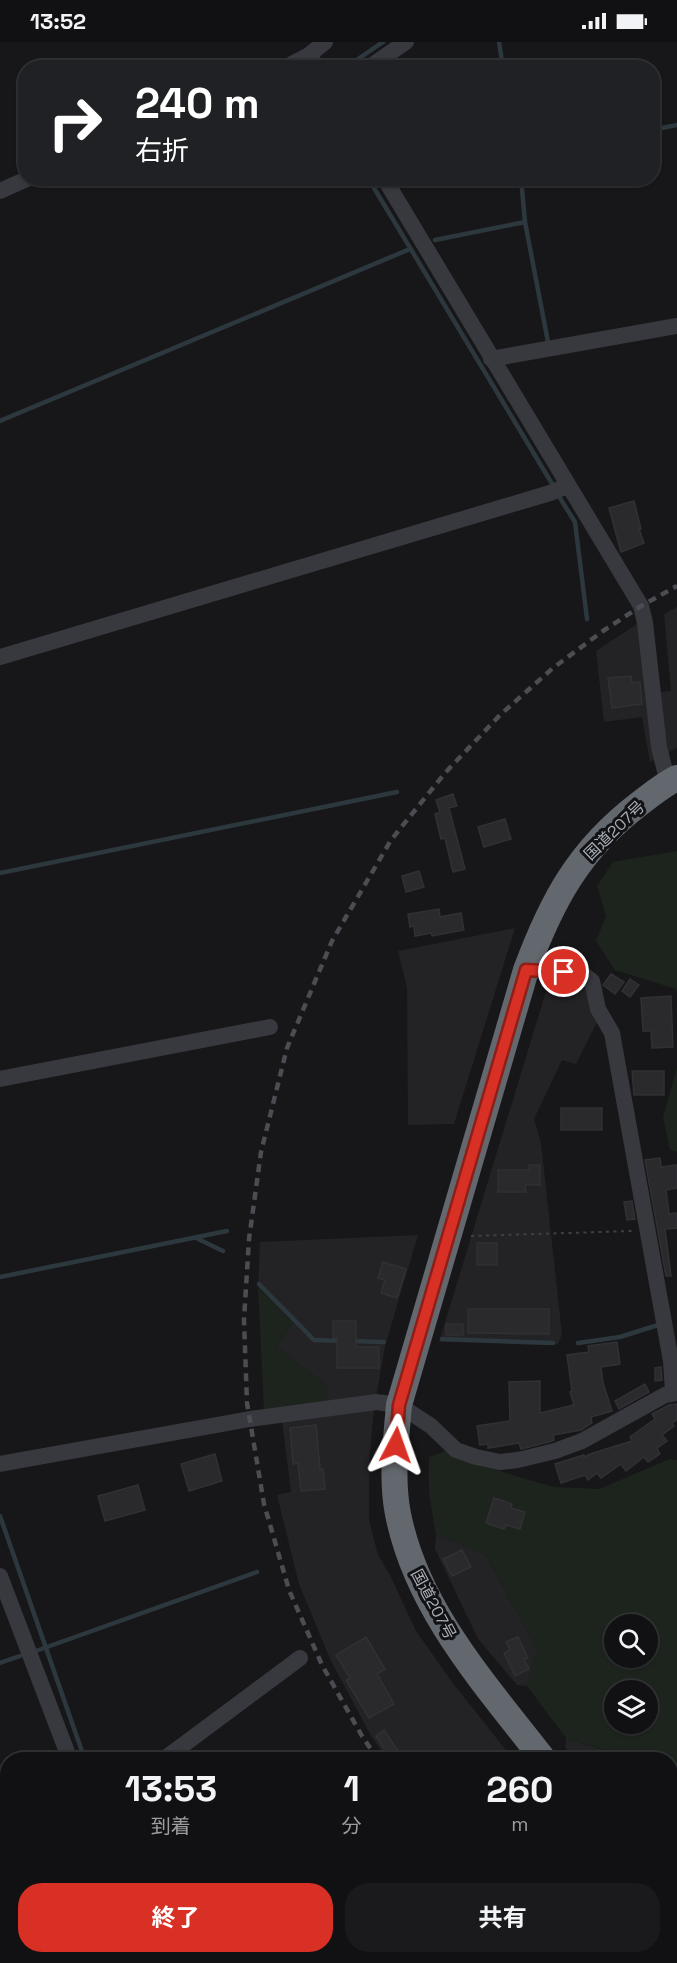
<!DOCTYPE html>
<html lang="ja">
<meta charset="utf-8">
<style>
:root{--surface:#111113;--page:#1a1a1c;--text:#f1f3f6;--muted:#9c9da0;--line:#303133;--accent:#d93025}
body{margin:0;font-family:"Space Grotesk","Noto Sans JP",sans-serif;background:var(--page);color:var(--text);height:100vh;display:flex;flex-direction:column;font-size:22px;white-space:nowrap}
*{box-sizing:border-box;margin:0}
p{font-size:20px;color:var(--muted)}
.icon{flex:none;width:33px;height:33px;fill:none;stroke:currentColor;stroke-width:2;stroke-linecap:round;stroke-linejoin:round}
.map{position:relative;flex:1;overflow:hidden}
.panel{position:absolute;left:0px;top:1710px;width:678px;height:212px;display:flex;flex-direction:column;background:var(--surface);border-radius:24px 24px 0 0;box-shadow:0 2px 4px #0004,0 0 0 2px var(--line)}
.panel>*{flex:none}
.banner{position:absolute;left:18px;top:18px;width:642px;height:126px;border-radius:24px;box-shadow:0 2px 4px #0004,0 0 0 2px var(--line);background:#202124;color:#fff;overflow:hidden}
.tools{position:absolute;left:604px;top:1572px;display:grid;gap:12px}
.tools a{display:grid;place-items:center;width:54px;height:54px;border-radius:50%;background:var(--surface);box-shadow:0 2px 4px #0004,0 0 0 2px var(--line);font-size:30px}
.pin{position:absolute;display:grid;place-items:center;width:51px;height:51px;color:#fff;margin:-26px;border:3px solid #fff;border-radius:50%;box-shadow:0 2px 6px #0007}
.me{position:absolute;width:66px;margin:-33px;rotate:4deg;stroke-linejoin:round;filter:drop-shadow(0 0 4px #0008)}
.turn{display:flex;align-items:center;gap:21px;height:126px;padding:0 18px;font-size:27px}
.turn .icon{width:78px;height:78px;stroke-width:2.5}
.turn b{display:block;font-size:42px;line-height:51px}
.eta{display:flex;justify-content:space-evenly;align-items:center;height:102px;text-align:center}
.eta b{font-size:36px;font-weight:700;line-height:42px}
.action{display:flex;gap:12px;margin-top:auto;padding:12px 18px}
.action a{flex:1;height:69px;border-radius:24px;background:var(--accent);color:#fff;font-size:24px;font-weight:700;line-height:69px;text-align:center}
.action a+a{background:var(--page);color:var(--text)}
.status{display:flex;justify-content:space-between;align-items:center;height:42px;padding:0 30px;background:var(--surface);direction:ltr}
.status svg{height:16px;fill:currentColor}
.map>svg:first-child{display:block}
</style>
<div class="status"><b>13:52</b><svg viewBox="0 0 49 12"><path d="M0 12V9h3v3zM5 12V6h3v6zM10 12V3h3v9zM15 12V0h3v12zM26 1h20v11H26zM47 4h2v5h-2z"/></svg></div>
<div class="map">
<svg width="677" height="1921" viewBox="0 0 677 1921">
<rect width="100%" height="100%" fill="#171719"/>
<path fill="#232326" d="M677 565V706L650 720 642 675 604 680 596 609 652 572 660 650 671 649 664 572Z
M515 886 454 1082 408 1083 407 946 398 909Z
M551 933 585 938 597 980 576 1022 562 1018 534 1077 541 1101 562 1292 558 1302 439 1300Z
M418 1193 385 1304 376 1356 325 1362 328 1344 276 1304 293 1281 258 1245 260 1200Z
M374 1366 369 1421V1478L378 1513 390 1533 416 1589 452 1640 513 1717H387L370 1692 330 1617 299 1542 277 1453 291 1450 282 1379Z
M436 1493 485 1512 537 1607 527 1644 517 1643 478 1597 435 1507Z
M566 1696 625 1715 634 1717H575L565 1705Z
M670 1727 677 1728V1847L671 1839Z"/>
<path fill="#1d241d" fill-rule="evenodd" d="M677 809V951L676 947 615 928 596 899 606 874 597 844 613 820Z
M677 1026V1110L670 1108 663 1075Z
M258 1245 293 1281 276 1304 328 1344 325 1362 264 1368Z
M445 1409 515 1434 554 1445 599 1447 670 1417 677 1418V1728L671 1727 670 1718 634 1717 566 1696 527 1644 537 1607 485 1512 436 1493 429 1452V1415ZM615 1582H648V1616H615ZM615 1648H648V1682H615Z"/>
<path fill="#2c383d" d="M186 1914H224L229 1921H177Z"/>
<g fill="none" stroke-linecap="round" stroke-linejoin="round">
<path stroke="#2c383d" stroke-width="4.5" d="M499 0 503 26
M345 26 383 0
M652 88 677 83
M368 136 554 445
M525 180 548 300
M435 198 525 180 521 136
M0 379 410 207
M558 453 575 480 587 577
M0 831 397 750
M196 1196 223 1209
M0 1235 227 1189
M259 1242 314 1298 342 1299
M442 1297 553 1301
M351 1299 384 1300
M578 1301 620 1295 658 1283
M0 1474 85 1718
M33 1610 257 1530
M0 1621 20 1614
M237 1921 247 1914"/>
</g>
<path fill="#2a2a2d" stroke="#313135" stroke-width="1.5" d="M634 459 641 487H639L644 501 621 510 609 466Z
M631 634 632 641 640 640 642 662 612 666 608 636Z
M453 752 457 764 449 766 465 827 453 830 445 796 441 797 435 772 440 770 436 758Z
M505 777 511 797 484 805 478 785Z
M419 829 424 845 406 850 402 834Z
M439 867 440 875 461 871 464 888 432 894 431 891 415 894 414 884 410 885 408 872Z
M611 932 624 940 615 952 603 943Z
M630 937 639 943 630 955 622 949Z
M671 954 673 1005 652 1006 651 989H643L641 956Z
M632 1029H664V1053H634Z
M561 1066H602V1088H561Z
M660 1116 661 1125 677 1123V1146L666 1148 669 1172 677 1171V1186L665 1187 671 1234H666L645 1118Z
M529 1123H540V1143H525L526 1150H498V1128H529Z
M632 1159 635 1177 627 1178 624 1160Z
M477 1201H497V1223H477Z
M383 1220 406 1227 397 1256 381 1251 385 1238 378 1236Z
M468 1267H549V1292L468 1291Z
M333 1279H356V1305H379V1326H337V1296H333Z
M446 1282H463V1293H446Z
M617 1300 620 1322 601 1325 603 1341 612 1369 591 1375 592 1381 581 1388 553 1393 554 1398 552 1399 521 1407 519 1401 488 1406V1402L480 1403 477 1384 510 1379 509 1340 540 1339V1371L574 1363 570 1350 572 1349 567 1313 589 1310 588 1304Z
M661 1325 662 1338 655 1339V1326Z
M645 1342 649 1350 619 1367 615 1359Z
M677 1362V1378L672 1381 674 1384 662 1393 667 1399 657 1406 660 1412 648 1420 644 1415 626 1429 621 1422 601 1436 597 1431 588 1438 585 1433 561 1441 555 1422 584 1413 585 1415 590 1412 632 1399 630 1395 655 1377 652 1372 669 1363Z
M316 1383 320 1427H323L325 1447 301 1449 298 1421 293 1422 290 1386Z
M215 1412 222 1439 189 1449 181 1422Z
M138 1443 145 1468 105 1479 98 1454Z
M494 1456 512 1462 511 1466 525 1470 520 1487 506 1483 504 1487 486 1481Z
M462 1508 471 1525 452 1534 443 1517Z
M366 1595 385 1627 377 1632 394 1662 369 1676 346 1638 350 1636 336 1613Z
M518 1595 528 1616 524 1617 529 1627 515 1634 504 1611 510 1608 506 1600Z
M384 1688 404 1718H391L376 1694Z"/>
<g fill="none" stroke-linecap="round" stroke-linejoin="round">
<path stroke="#3e4045" stroke-width="2" stroke-dasharray="3 4.5" stroke-linecap="butt" d="M471 1194 632 1189"/>
<path stroke="#38393e" stroke-width="16" d="M284 26 309 13
M318 26 309 13 325 0
M368 26 406 0
M384 136 641 564 645 581 659 705 668 741
M0 149 29 136
M491 317 677 284
M0 615 550 451 567 444
M526 928 583 932 592 939 598 967 612 991 671 1319 673 1350
M0 1037 270 985
M0 1422 250 1377 376 1360 399 1363 431 1384 456 1408 476 1415 500 1420 518 1418 555 1409 582 1399 665 1353 677 1351
M0 1534 70 1718
M163 1718 300 1616
M0 1847 8 1840
M198 1914 204 1921"/>
<path stroke="#63686f" stroke-width="26" d="M544 1718C486 1643 417 1568 398 1472 391 1436 396 1399 399 1363L526 928C552 858 579 808 639 762 651 753 663 743 677 736
M670 1878 677 1886
M554 1921 563 1914"/>
<path stroke="#4b4d53" stroke-width="4.5" stroke-dasharray="8 6" stroke-linecap="butt" d="M378 1718 362 1694 322 1623 289 1548 264 1462 247 1361 244 1278 249 1197 261 1110 287 1006 332 899 391 798 445 731 500 673 553 626 603 589 641 564 677 544
M524 1914 530 1921"/>
</g>
<g fill="none" stroke-linecap="round" stroke-linejoin="round">
<g stroke="#8d1f18" stroke-width="15">
<path id="route" d="M396 1403 399 1363 526 928 564 930"/>
</g>
<use href="#route" stroke="#d93025" stroke-width="10"/>
</g>
<g text-anchor="middle" stroke-width="6" stroke-linejoin="round" paint-order="stroke">
<g font-size="16" fill="#a8afb9" stroke="#121214">
<text transform="translate(614 788) rotate(-44)" y="6">国道207号</text>
<text transform="translate(434 1562) rotate(62)" y="6">国道207号</text>
</g>
</g>
</svg>
<div class="tools">
<a><svg class="icon" aria-label="search" viewBox="0 0 24 24"><circle cx="10" cy="10" r="6"/><path d="M15 15l6 6"/></svg></a>
<a><svg class="icon" aria-label="layers" viewBox="0 0 24 24"><path d="M12 4l9 5-9 5-9-5zM3 14l9 5 9-5"/></svg></a>
</div>
<div class="pin" style="left:564px;top:930px;background:#d93025"><svg class="icon" aria-label="arrive" viewBox="0 0 24 24"><path d="M6 21V4h12l-3 4 3 4H6"/></svg></div>
<svg class="me" style="left:396px;top:1403px" viewBox="-20 -20 40 40"><path d="M0-17L14 15 0 8-14 15z" fill="#d93025" stroke="#fff" stroke-width="4"/></svg>
<div class="banner">
<div class="turn"><svg class="icon" aria-label="right" viewBox="0 0 24 24"><path d="M7 20v-9h11M14 6l5 5-5 5"/></svg><div><b>240 m</b>右折</div></div>
</div>
<section class="panel">
<div class="eta">
<div><b>13:53</b><p>到着</p></div>
<div><b>1</b><p>分</p></div>
<div><b>260</b><p>m</p></div>
</div>
<div class="action"><a>終了</a><a>共有</a></div>
</section>
</div>
